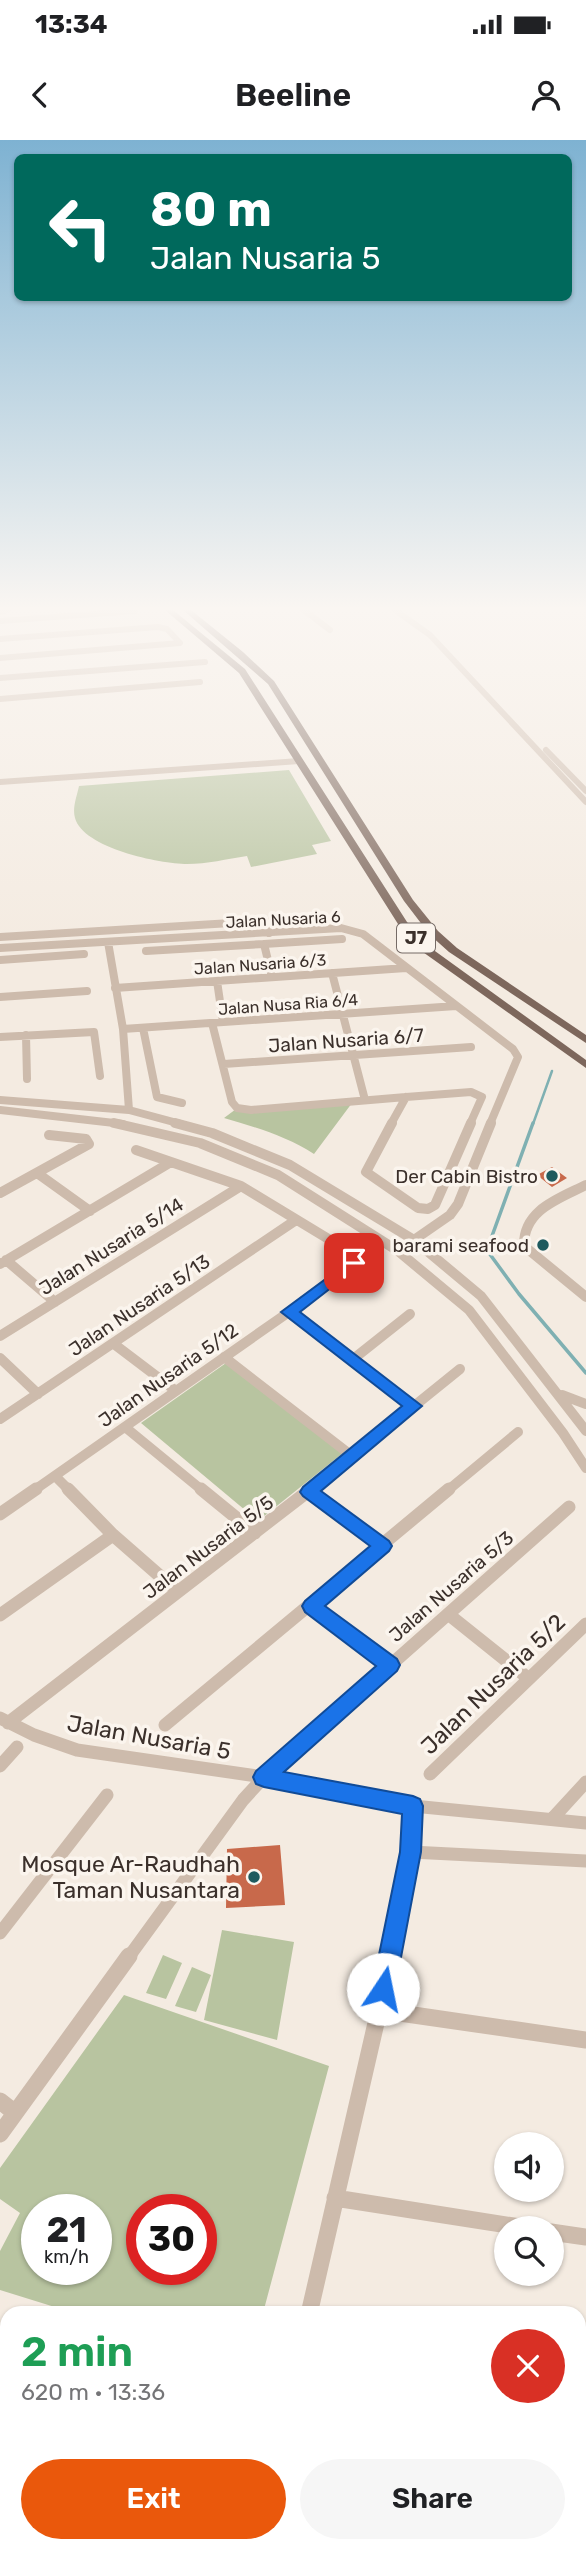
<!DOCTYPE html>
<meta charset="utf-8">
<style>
:root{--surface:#fff;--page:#f6f6f6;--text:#202124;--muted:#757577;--accent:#ea580c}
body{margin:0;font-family:Rubik,sans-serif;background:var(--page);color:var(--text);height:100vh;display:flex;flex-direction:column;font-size:26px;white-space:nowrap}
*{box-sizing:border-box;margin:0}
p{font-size:23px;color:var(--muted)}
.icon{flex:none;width:38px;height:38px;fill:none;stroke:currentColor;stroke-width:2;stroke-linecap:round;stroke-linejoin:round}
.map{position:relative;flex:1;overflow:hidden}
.panel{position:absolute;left:0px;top:2166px;width:586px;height:247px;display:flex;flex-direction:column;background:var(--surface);border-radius:21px 21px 0 0;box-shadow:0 2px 5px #0004}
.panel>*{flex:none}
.banner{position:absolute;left:14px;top:14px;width:558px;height:147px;border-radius:10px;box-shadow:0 2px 5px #0004;background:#00695c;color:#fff;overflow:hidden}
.controls{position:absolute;left:494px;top:1992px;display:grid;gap:14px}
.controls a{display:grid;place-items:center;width:70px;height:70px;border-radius:50%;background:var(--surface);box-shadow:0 2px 5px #0004;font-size:35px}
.speed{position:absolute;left:21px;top:2054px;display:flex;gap:14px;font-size:35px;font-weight:700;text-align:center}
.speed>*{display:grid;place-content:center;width:91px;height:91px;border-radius:50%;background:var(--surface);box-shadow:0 2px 5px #0004;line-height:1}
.speed small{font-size:18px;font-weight:400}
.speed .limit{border:10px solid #d22;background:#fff;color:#111}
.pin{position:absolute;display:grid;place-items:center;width:60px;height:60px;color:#fff;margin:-30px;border-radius:14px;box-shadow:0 4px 10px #0006}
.me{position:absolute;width:77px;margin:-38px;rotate:11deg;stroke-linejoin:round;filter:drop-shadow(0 0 5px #0008)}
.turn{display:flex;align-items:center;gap:24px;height:147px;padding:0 21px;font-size:32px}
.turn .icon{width:91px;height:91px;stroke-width:2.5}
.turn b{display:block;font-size:49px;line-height:60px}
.round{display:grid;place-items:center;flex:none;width:74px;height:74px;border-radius:37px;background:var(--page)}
.headline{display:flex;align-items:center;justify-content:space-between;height:119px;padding:0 21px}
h1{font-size:42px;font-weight:600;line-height:52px;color:#1e9e55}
.primary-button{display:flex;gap:14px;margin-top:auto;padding:14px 21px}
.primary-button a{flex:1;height:80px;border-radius:42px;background:var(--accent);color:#fff;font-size:28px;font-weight:600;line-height:80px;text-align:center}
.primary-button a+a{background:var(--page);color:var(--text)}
.status{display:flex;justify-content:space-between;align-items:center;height:49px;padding:0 35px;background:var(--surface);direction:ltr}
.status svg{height:19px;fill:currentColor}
header{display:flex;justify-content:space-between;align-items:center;height:91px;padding:0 21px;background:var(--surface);font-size:32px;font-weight:600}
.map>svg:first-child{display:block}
</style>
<div class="status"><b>13:34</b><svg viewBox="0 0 49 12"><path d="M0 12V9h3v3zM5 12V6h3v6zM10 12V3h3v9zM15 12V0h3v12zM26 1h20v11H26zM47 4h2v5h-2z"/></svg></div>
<header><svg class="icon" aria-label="back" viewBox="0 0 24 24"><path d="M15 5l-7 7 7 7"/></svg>Beeline<svg class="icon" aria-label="person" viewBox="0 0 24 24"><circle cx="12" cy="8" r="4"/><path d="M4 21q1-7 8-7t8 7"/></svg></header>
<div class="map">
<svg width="586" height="2412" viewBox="0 0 586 2412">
<rect width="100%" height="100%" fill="#f4ebe1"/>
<path fill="#b8c4a0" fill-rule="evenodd" d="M289 630 331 701 312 705 317 714 251 727 247 716C227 719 207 724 187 724 160 724 83 708 75 678 72 668 77 656 79 646Z
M352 963 314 1014C286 996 255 987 224 978L236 969Z
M226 1223 343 1313 258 1381 141 1283Z
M222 1790 294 1802 277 1900 204 1880Z
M163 1815 182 1823 166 1859 146 1853Z
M192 1827 211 1835 196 1872 175 1866Z
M124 1855 329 1926 263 2173H74L0 2150V2111L20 2073 0 2059V2028ZM96 2070V2130H37V2070ZM201 2070V2130H142V2070Z"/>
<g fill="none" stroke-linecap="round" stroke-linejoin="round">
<path stroke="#7fb0b2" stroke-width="2.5" d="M533 984 552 931"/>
<path stroke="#7fb0b2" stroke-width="3.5" d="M533 983 492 1096 489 1113 519 1154 586 1233"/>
</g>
<path fill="#c8694b" d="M552 1027 567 1038 552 1047 537 1035Z
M280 1705 285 1765 226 1768 227 1709Z"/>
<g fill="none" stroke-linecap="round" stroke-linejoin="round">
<path stroke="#cdbbac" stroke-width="6" d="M304 470 330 490
M395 470 430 495 586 662
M0 472 8 470
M0 481 135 471
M0 499 158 487 167 489 180 503 0 518
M0 538 205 522
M0 559 200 542
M546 610 586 651
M0 642 299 621"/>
<path stroke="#cdbbac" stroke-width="8" d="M0 797 266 781 269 793
M108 802 123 889 129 970
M0 808 341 788 363 794 513 909 518 917 490 984
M146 811 264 804
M0 820 84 814
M332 833 365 960
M272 837 264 804 342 799
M217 841 223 882
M115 848 406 828
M0 857 87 851
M212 883 232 962 237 968 251 970 406 957
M143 888 157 957 182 963
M123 889 456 866
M26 895 27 939
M0 897 94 892 100 936
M224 924 471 907
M406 957 471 952 482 957 470 984
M0 960 129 970 181 984
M0 970 123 984
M391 984 406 957"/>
<path stroke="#cdbbac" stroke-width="10" d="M114 983 200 1003 278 1035 398 1111 469 1170 563 1293 586 1328
M175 983 212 993 290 1025 414 1100 481 1156 586 1291
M392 983 366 1032 418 1068 428 1069 435 1065 471 983
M37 1033 90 1071
M586 1045C558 1059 523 1070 524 1106L586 1157
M0 1053 89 1004 86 999 49 995
M398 1111 450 1075 458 1064 491 983
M6 1120 55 1162
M0 1124 171 1022
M289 1172 414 1266
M0 1196 241 1046
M114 1204 176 1251
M224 1217 352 1316
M0 1218 38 1254
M352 1220 410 1174
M562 1255 586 1264
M0 1279 296 1080
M125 1287 203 1351
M55 1336 70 1351
M33 1351 289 1172 354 1123 345 1109 241 1046 136 1010
M309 1351 460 1229
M447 1351 518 1292"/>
<path stroke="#cdbbac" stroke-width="13" d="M68 1349 113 1395 177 1451
M201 1349 255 1393
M309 1351 383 1406
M0 1374 36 1349
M311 1466 390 1525
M448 1474 528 1538
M0 1475 113 1395
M0 1578 34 1595 77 1610 264 1637 413 1666 586 1683
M8 1583 311 1349
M165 1585 449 1349
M0 1626 17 1607
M430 1634 586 1484
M552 1679 586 1642
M411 1712 586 1721
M0 1793 107 1655
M128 1818 243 1660 264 1637 569 1367
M390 1818 411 1712 413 1666"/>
<path stroke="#cdbbac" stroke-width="17" d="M390 1816 379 1870 586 1900
M0 1961 14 1972
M0 1994 129 1816
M335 2058 526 2088
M551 2092 586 2097
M309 2174 379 1870
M255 2406 280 2412
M31 2412 33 2406"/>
<path fill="#7d675c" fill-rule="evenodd" d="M165 470H173L245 529 407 782 428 806 586 920V928L420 810 398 784 239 533Z
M183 470H191L243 512 274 541 413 760 438 791 457 808 586 895V903L449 812 430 795 404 761 268 544Z
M0 2189 7 2191V2213L0 2211Z
M0 2237 7 2239V2263L0 2261Z
M579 2307 586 2308V2332L579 2331Z
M579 2349 586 2350V2374L579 2373Z"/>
</g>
<linearGradient id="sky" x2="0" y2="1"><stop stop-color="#7eb2d2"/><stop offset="0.58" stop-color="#faf6f2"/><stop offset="1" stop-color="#faf6f2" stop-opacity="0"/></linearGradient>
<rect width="586" height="808" fill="url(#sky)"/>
<path fill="#1a73e8" stroke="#114b97" stroke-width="2" d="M354 1118 359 1119 361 1123 359 1126 300 1172 422 1266 321 1351 389 1401 392 1406 389 1411 325 1466 397 1519 400 1525 397 1531 284 1632 413 1656 420 1659 423 1666 421 1712 395 1849 391 1857 383 1860 375 1857 372 1849 400 1712 402 1674 264 1647 256 1644 253 1637 256 1631 376 1526 305 1472 302 1466 305 1461 370 1406 303 1356 300 1352 303 1347 402 1266 281 1172Z"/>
<g fill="#1f5a5e" stroke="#fbf5ee" stroke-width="2.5">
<circle cx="552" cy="1036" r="7"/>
<circle cx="543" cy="1105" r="7"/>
<circle cx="254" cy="1737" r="7"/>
</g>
<g text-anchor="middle" stroke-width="7" stroke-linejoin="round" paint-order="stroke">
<g font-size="16" fill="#3b302b" stroke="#fbf5ee">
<text transform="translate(283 779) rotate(-3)" y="6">Jalan Nusaria 6</text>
<text transform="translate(260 824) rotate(-4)" y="6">Jalan Nusaria 6/3</text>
<text transform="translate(288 864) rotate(-4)" y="6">Jalan Nusa Ria 6/4</text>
</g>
<rect fill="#fbf5ee" stroke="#756b66" stroke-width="2" x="397" y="783.5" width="38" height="29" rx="5"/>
<g font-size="18" font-weight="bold" fill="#3b302b">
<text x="416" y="804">J7</text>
</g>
<g font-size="19" fill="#3b302b" stroke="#fbf5ee">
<text transform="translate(346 900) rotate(-4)" y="7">Jalan Nusaria 6/7</text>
<text transform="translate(111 1106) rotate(-32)" y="7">Jalan Nusaria 5/14</text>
<text transform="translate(139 1165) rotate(-34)" y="7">Jalan Nusaria 5/13</text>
<text transform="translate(168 1235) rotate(-35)" y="7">Jalan Nusaria 5/12</text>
<text transform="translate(208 1407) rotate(-37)" y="7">Jalan Nusaria 5/5</text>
<text transform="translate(451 1446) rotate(-41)" y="7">Jalan Nusaria 5/3</text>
</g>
<g font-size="19" fill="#3b302b" stroke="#fbf5ee" text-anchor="end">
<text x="538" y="1043">Der Cabin Bistro</text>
<text x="529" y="1112">barami seafood</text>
</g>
<g font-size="23" fill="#3b302b" stroke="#fbf5ee">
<text transform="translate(493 1544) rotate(-44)" y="8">Jalan Nusaria 5/2</text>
<text transform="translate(149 1597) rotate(10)" y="8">Jalan Nusaria 5</text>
</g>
<g font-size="23" fill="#3b302b" stroke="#fbf5ee" text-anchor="end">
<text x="240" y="1732">Mosque Ar-Raudhah<tspan x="240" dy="26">Taman Nusantara</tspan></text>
</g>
</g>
</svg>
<div class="controls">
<a><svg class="icon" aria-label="sound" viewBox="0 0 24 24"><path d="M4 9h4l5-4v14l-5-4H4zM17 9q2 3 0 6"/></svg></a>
<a><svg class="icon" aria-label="search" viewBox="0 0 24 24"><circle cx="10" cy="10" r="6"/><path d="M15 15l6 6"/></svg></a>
</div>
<div class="speed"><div>21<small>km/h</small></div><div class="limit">30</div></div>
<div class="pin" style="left:354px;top:1123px;background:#d93025"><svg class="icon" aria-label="arrive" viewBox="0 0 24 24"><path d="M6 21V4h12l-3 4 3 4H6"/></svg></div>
<svg class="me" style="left:383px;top:1849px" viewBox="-20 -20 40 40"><circle r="19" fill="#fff"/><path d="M0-13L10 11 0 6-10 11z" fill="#1a73e8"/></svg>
<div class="banner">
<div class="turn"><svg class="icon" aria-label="left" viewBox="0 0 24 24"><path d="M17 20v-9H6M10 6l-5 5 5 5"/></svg><div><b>80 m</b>Jalan Nusaria 5</div></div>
</div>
<section class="panel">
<div class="headline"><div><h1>2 min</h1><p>620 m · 13:36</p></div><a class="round" style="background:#d93025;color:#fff"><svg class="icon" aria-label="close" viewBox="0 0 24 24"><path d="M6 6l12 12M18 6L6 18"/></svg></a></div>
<div class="primary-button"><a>Exit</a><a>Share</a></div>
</section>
</div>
